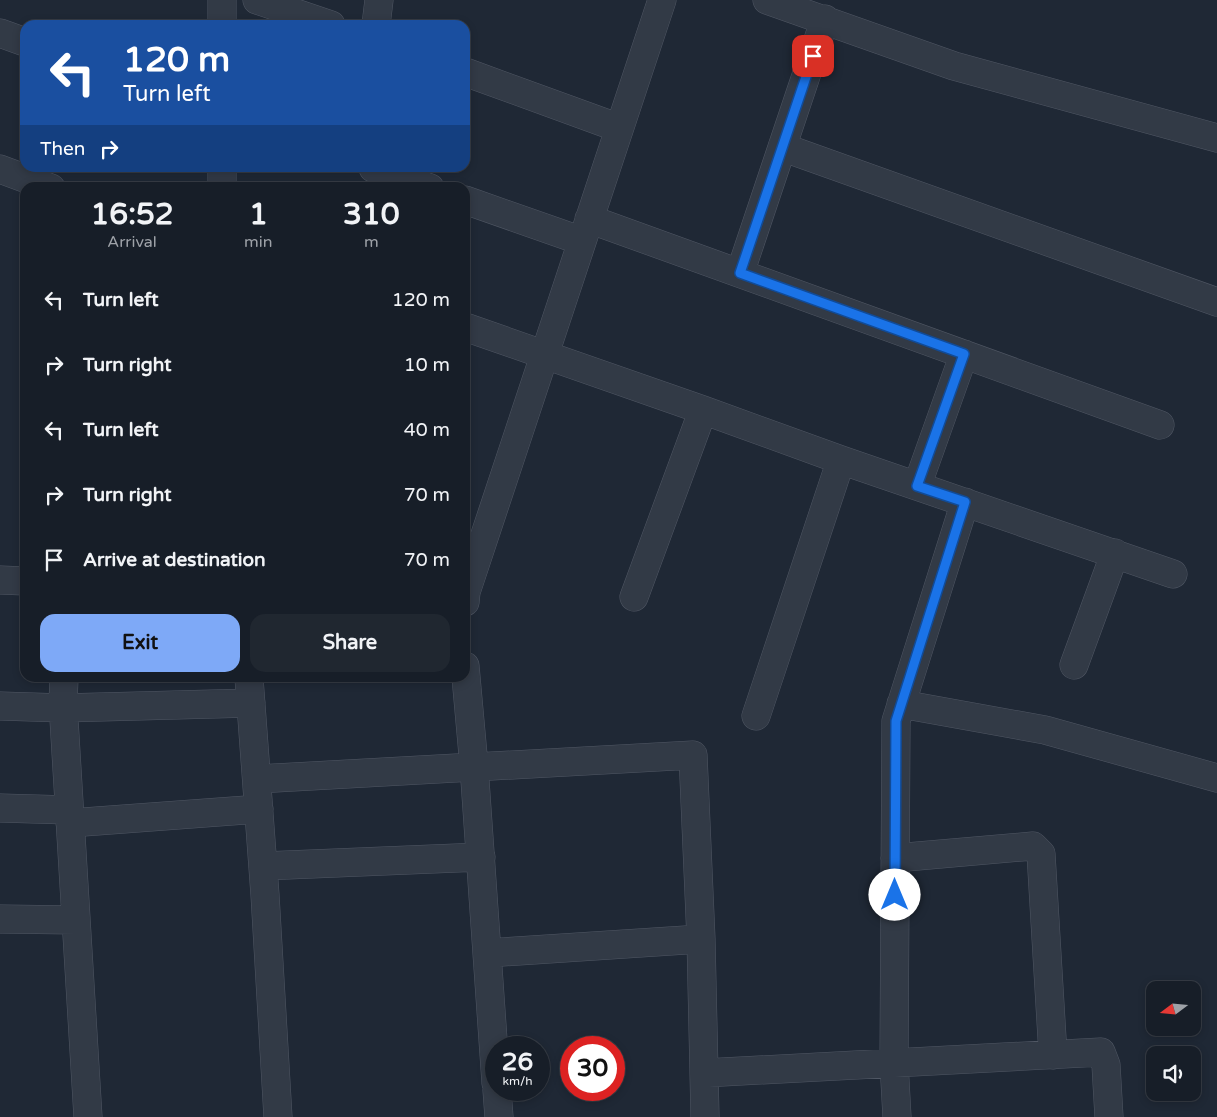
<!DOCTYPE html>
<style>
:root{--surface:#171e28;--page:#202730;--text:#f1f3f6;--muted:#9ea2a8;--line:#363c45;--accent:#7ea9f7}
body{margin:0;font-family:"Varela Round",sans-serif;background:var(--page);color:var(--text);height:100vh;display:flex;flex-direction:column;font-size:19px;white-space:nowrap}
*{box-sizing:border-box;margin:0}
p{font-size:16px;color:var(--muted)}
.icon{flex:none;width:28px;height:28px;fill:none;stroke:currentColor;stroke-width:2;stroke-linecap:round;stroke-linejoin:round}
.map{position:relative;flex:1;overflow:hidden}
.side{position:absolute;left:20px;top:182px;width:450px;height:500px;display:flex;flex-direction:column;background:var(--surface);border-radius:15px;box-shadow:0 2px 8px #0003,0 0 0 1px var(--line)}
.side>*{flex:none}
.hud{position:absolute;left:20px;top:20px;width:450px;height:152px;border-radius:15px;box-shadow:0 2px 8px #0003,0 0 0 1px var(--line);background:#1a4fa0;color:#fff;overflow:hidden}
.needle{width:32px;rotate:254deg}
.tools{position:absolute;left:1146px;top:981px;display:grid;gap:10px}
.tools a{display:grid;place-items:center;width:55px;height:55px;border-radius:10px;background:var(--surface);box-shadow:0 2px 8px #0003,0 0 0 1px var(--line);font-size:25px}
.speed{position:absolute;left:485px;top:1036px;display:flex;gap:10px;font-size:25px;font-weight:700;text-align:center}
.speed>*{display:grid;place-content:center;width:65px;height:65px;border-radius:50%;background:var(--surface);box-shadow:0 2px 8px #0003,0 0 0 1px var(--line);line-height:1}
.speed small{font-size:12px;font-weight:400}
.speed .limit{border:8px solid #d22;background:#fff;color:#111}
.pin{position:absolute;display:grid;place-items:center;width:42px;height:42px;color:#fff;margin:-21px;border-radius:10px;box-shadow:0 2px 8px #0006}
.me{position:absolute;width:55px;margin:-28px;rotate:0deg;stroke-linejoin:round;filter:drop-shadow(0 0 4px #0008)}
.turn{display:flex;align-items:center;gap:18px;height:105px;padding:0 20px;font-size:22px}
.turn .icon{width:65px;height:65px;stroke-width:2.5}
.turn b{display:block;font-size:35px;line-height:42px}
.then{display:flex;align-items:center;height:48px;padding:0 20px;background:#0003;gap:10px;font-size:19px}
.eta{display:flex;justify-content:space-evenly;align-items:center;height:85px;text-align:center}
.eta b{font-size:30px;font-weight:800;line-height:35px}
.button{display:flex;gap:10px;margin-top:auto;padding:10px 20px}
.button a{flex:1;height:58px;border-radius:15px;background:var(--accent);color:#111;font-size:20px;font-weight:800;line-height:58px;text-align:center}
.button a+a{background:var(--page);color:var(--text)}
ul{padding:0;list-style:none}
li{display:flex;align-items:center;gap:15px;height:65px;padding:0 20px}
li div{flex:1}
li b{display:block;font-size:19px}
li em{font-style:normal}
.map>svg:first-child{display:block}
</style>
<div class="map">
<svg width="1217" height="1117" viewBox="0 0 1217 1117">
<rect width="100%" height="100%" fill="#1f2835"/>
<g fill="none" stroke-linecap="round" stroke-linejoin="round">
<g stroke="#505764" stroke-width="29">
<path id="minor" d="M257 0 331 25
M767 0 954 66 1217 138
M222 25V0
M376 25 379 0
M0 33 25 42
M465 72 619 128
M782 147 1217 302
M222 168V188
M373 168 430 188
M0 169 51 188
M465 200 582 241
M589 219 1160 425
M740 273 825 19
M465 327 703 410 841 460 1173 574
M917 486 964 354
M0 580 25 581
M634 597 703 410
M465 602 466 592 662 0
M1074 665 1115 553
M465 666 474 766 496 1083
M64 678 63 703 88 1117
M249 678 265 895 278 1117
M901 704 1045 730 1217 778
M0 706 63 708 251 703
M756 716 841 460
M257 779 693 755 701 939 705 1117
M0 808 69 810
M70 823 259 809
M895 858 1033 846 1041 854 1053 1055
M263 866 481 857
M0 919 76 920
M487 953 701 939
M704 1073 1101 1052 1106 1065 1109 1117
M497 1090 499 1117
M897 1117 894 1063 896 721 965 502"/>
</g>
<use href="#minor" stroke="#323a46" stroke-width="28"/>
</g>
<g fill="none" stroke-linecap="round" stroke-linejoin="round">
<g stroke="#114b97" stroke-width="12">
<path id="route" d="M813 56 740 273 964 354 917 486 965 502 896 721 895 895"/>
</g>
<use href="#route" stroke="#1a73e8" stroke-width="9"/>
</g>
</svg>
<div class="tools">
<a><svg class="needle" viewBox="-14 -14 28 28"><path d="M0-13l5 13h-10z" fill="#e53935"/><path d="M0 13l5-13h-10z" fill="#9ea2a8"/></svg></a>
<a><svg class="icon" aria-label="sound" viewBox="0 0 24 24"><path d="M4 9h4l5-4v14l-5-4H4zM17 9q2 3 0 6"/></svg></a>
</div>
<div class="speed"><div>26<small>km/h</small></div><div class="limit">30</div></div>
<div class="pin" style="left:813px;top:56px;background:#d93025"><svg class="icon" aria-label="arrive" viewBox="0 0 24 24"><path d="M6 21V4h12l-3 4 3 4H6"/></svg></div>
<svg class="me" style="left:895px;top:895px" viewBox="-20 -20 40 40"><circle r="19" fill="#fff"/><path d="M0-13L10 11 0 6-10 11z" fill="#1a73e8"/></svg>
<div class="hud">
<div class="turn"><svg class="icon" aria-label="left" viewBox="0 0 24 24"><path d="M17 20v-9H6M10 6l-5 5 5 5"/></svg><div><b>120 m</b>Turn left</div></div>
<div class="then">Then<svg class="icon" aria-label="right" viewBox="0 0 24 24"><path d="M7 20v-9h11M14 6l5 5-5 5"/></svg></div>
</div>
<section class="side">
<div class="eta">
<div><b>16:52</b><p>Arrival</p></div>
<div><b>1</b><p>min</p></div>
<div><b>310</b><p>m</p></div>
</div>
<ul>
<li><svg class="icon" aria-label="left" viewBox="0 0 24 24"><path d="M17 20v-9H6M10 6l-5 5 5 5"/></svg><div><b>Turn left</b></div><em>120 m</em></li>
<li><svg class="icon" aria-label="right" viewBox="0 0 24 24"><path d="M7 20v-9h11M14 6l5 5-5 5"/></svg><div><b>Turn right</b></div><em>10 m</em></li>
<li><svg class="icon" aria-label="left" viewBox="0 0 24 24"><path d="M17 20v-9H6M10 6l-5 5 5 5"/></svg><div><b>Turn left</b></div><em>40 m</em></li>
<li><svg class="icon" aria-label="right" viewBox="0 0 24 24"><path d="M7 20v-9h11M14 6l5 5-5 5"/></svg><div><b>Turn right</b></div><em>70 m</em></li>
<li><svg class="icon" aria-label="arrive" viewBox="0 0 24 24"><path d="M6 21V4h12l-3 4 3 4H6"/></svg><div><b>Arrive at destination</b></div><em>70 m</em></li>
</ul>
<div class="button"><a>Exit</a><a>Share</a></div>
</section>
</div>
